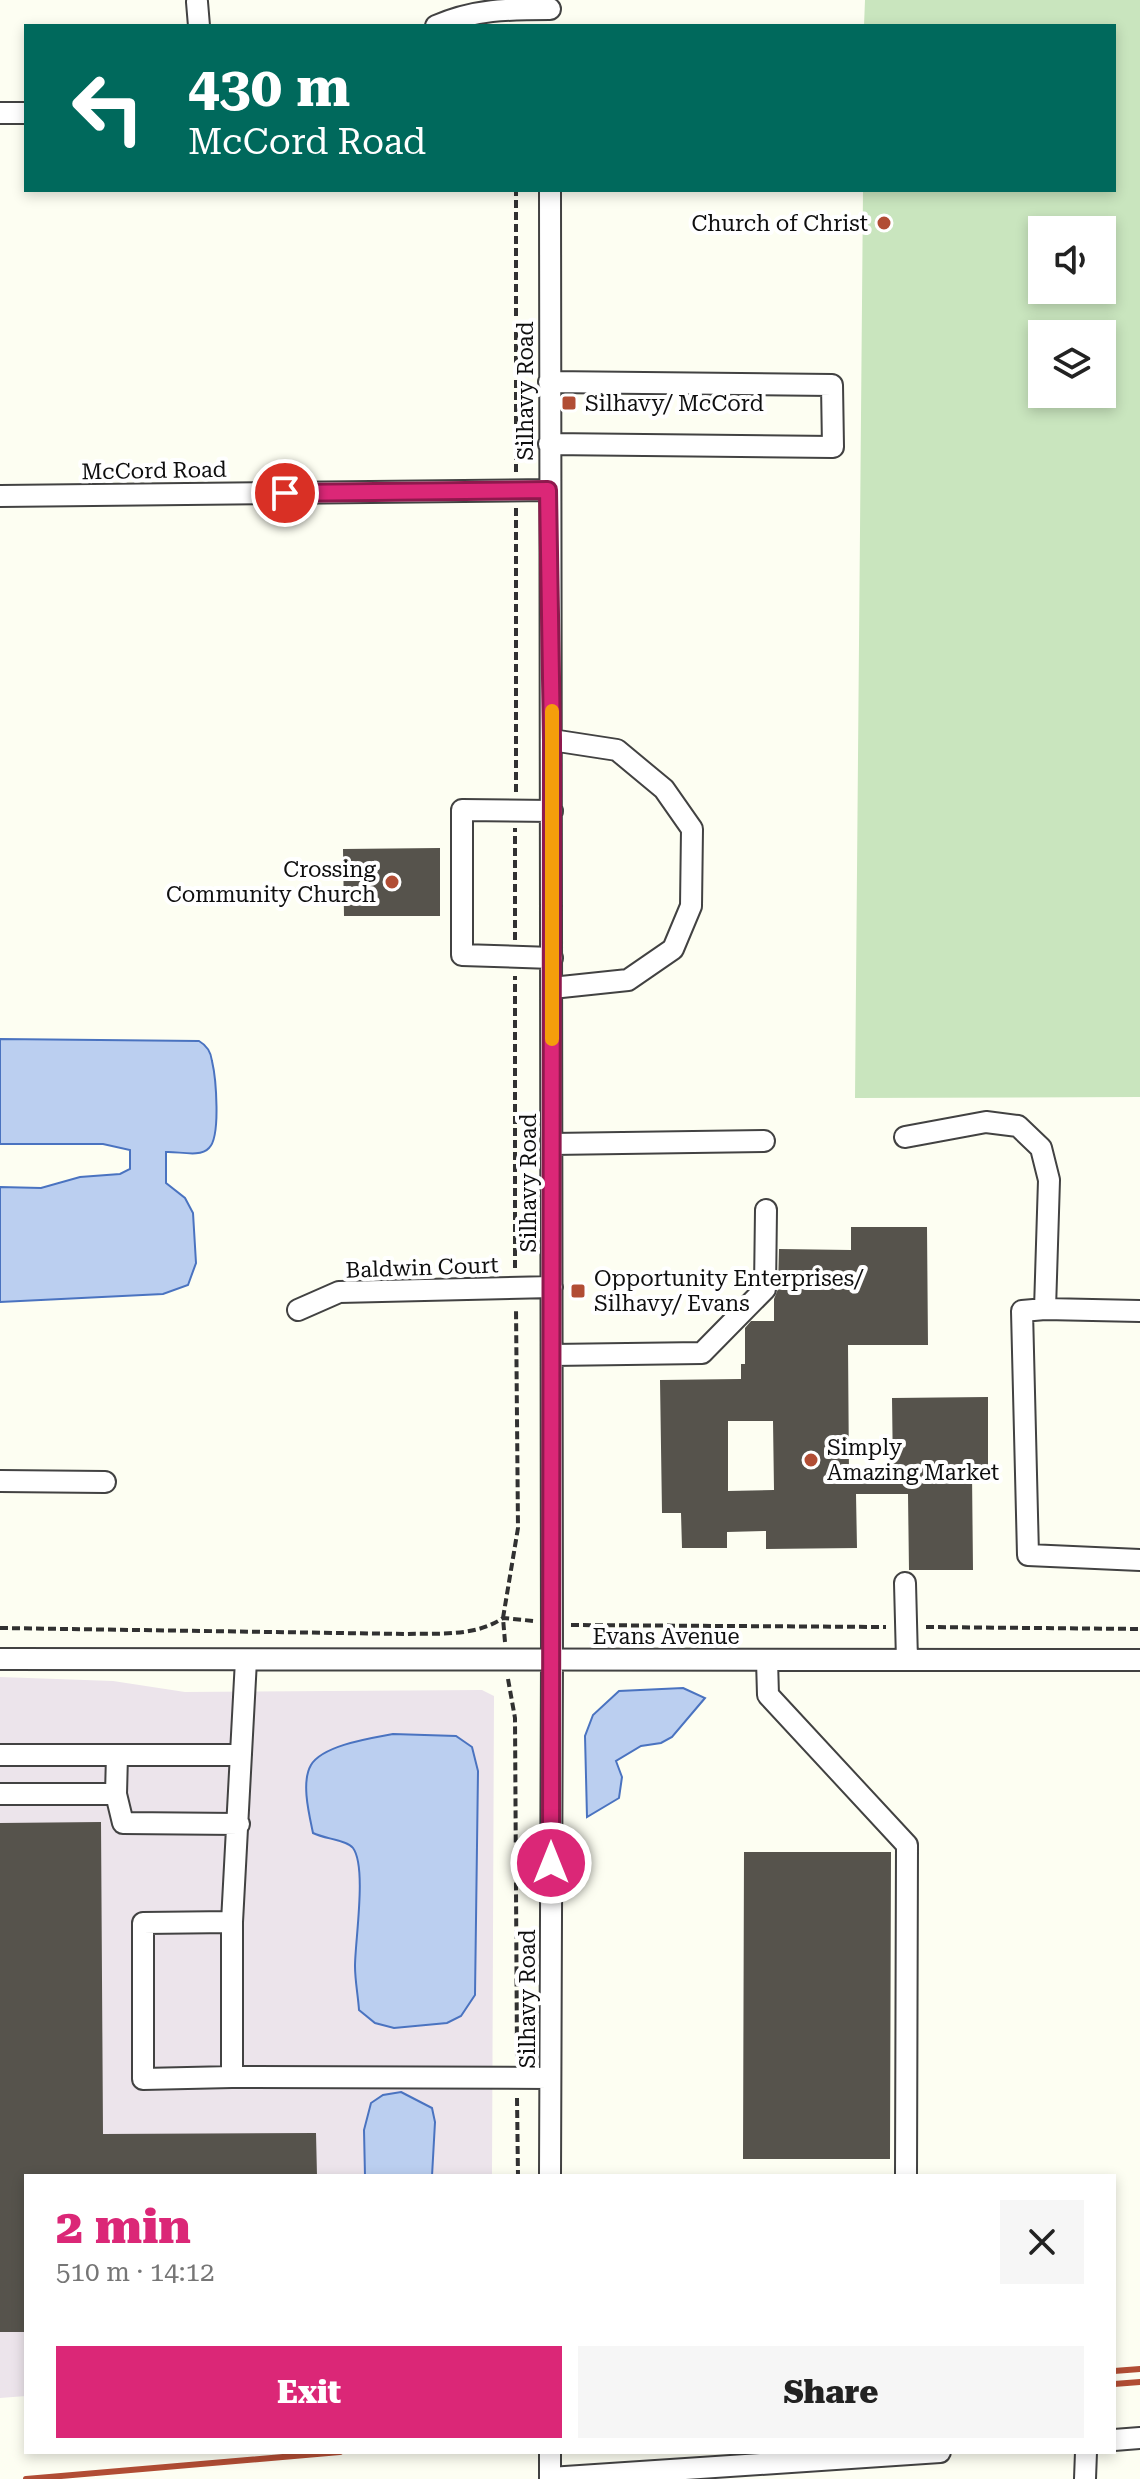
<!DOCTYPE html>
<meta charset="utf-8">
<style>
:root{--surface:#fff;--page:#f6f6f6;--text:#222;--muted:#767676;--accent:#db2777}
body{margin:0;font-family:"Roboto Serif",serif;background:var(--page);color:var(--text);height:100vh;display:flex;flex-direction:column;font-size:30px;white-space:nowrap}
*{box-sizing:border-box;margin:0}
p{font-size:26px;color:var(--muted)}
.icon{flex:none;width:44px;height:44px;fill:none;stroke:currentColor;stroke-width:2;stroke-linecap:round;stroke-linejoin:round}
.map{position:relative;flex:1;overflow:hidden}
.details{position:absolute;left:24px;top:2174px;width:1092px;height:280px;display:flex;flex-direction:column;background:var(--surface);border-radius:0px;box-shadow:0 4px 12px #0003}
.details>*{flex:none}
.banner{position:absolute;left:24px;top:24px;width:1092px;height:168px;border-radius:0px;box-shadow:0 4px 12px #0003;background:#00695c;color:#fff;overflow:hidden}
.fabs{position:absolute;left:1028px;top:216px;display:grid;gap:16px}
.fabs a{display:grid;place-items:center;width:88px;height:88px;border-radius:0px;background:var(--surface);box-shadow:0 4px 12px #0003;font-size:40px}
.pin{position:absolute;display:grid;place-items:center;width:68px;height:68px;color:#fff;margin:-34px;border:4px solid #fff;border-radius:50%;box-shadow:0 2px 8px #0007}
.me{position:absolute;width:88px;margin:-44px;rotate:0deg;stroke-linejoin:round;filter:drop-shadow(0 0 6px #0008)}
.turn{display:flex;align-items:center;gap:28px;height:168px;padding:0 32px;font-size:36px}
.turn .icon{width:104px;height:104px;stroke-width:2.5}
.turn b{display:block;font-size:56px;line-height:68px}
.round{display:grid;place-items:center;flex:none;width:84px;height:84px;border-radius:0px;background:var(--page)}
.headline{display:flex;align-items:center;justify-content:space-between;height:136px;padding:0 32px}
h1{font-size:48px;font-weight:800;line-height:60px;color:var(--accent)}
.action{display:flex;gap:16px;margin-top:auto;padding:16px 32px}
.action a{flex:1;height:92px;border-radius:0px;background:var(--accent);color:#fff;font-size:32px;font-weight:800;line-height:92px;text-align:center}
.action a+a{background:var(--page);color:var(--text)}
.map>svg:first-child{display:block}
</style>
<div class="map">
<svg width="1140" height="2479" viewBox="0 0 1140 2479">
<rect width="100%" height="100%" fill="#fdfef2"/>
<path fill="#ece4eb" d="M0 1677 113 1681 185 1692 482 1690 494 1696 492 2176H26V2396L0 2398Z"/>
<path fill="#c9e5be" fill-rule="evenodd" d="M865 0H1140V1097L855 1098 863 190H1114V26H864ZM1102 230V290H1042V230ZM1042 334H1102V394H1042Z"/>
<path fill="#bbcff0" stroke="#4a73c0" stroke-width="2" d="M0 1039 199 1041C206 1045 211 1052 212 1061 216 1078 221 1137 209 1148 200 1158 178 1151 166 1152V1183L185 1198 193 1213 196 1263 188 1285 163 1294 0 1302V1187L41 1188 80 1177 120 1174 130 1169V1150L103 1144H0Z
M683 1688 705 1698 672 1737 661 1743 641 1746 616 1761 622 1777 619 1798 587 1817 585 1736 593 1715 619 1691Z
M393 1734 456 1736 472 1747 478 1771 475 1995 461 2016 447 2023 394 2028 375 2023 359 2010C358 1995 355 1981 355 1966 355 1941 367 1867 353 1848 347 1840 325 1839 313 1833 309 1814 301 1782 311 1765 323 1745 372 1738 393 1734Z
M401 2092 432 2108 435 2122 432 2176H365L364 2130 371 2103 383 2095Z"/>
<path fill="#56534c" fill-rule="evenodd" d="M440 848V916H344L343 849Z
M851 1227H927L928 1345H848L849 1475H893L892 1398 988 1397V1473H972L973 1570H909L908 1494H856L857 1548 766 1549V1531L727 1532V1548H682L681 1513H662L660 1380 741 1379V1364H745V1328L751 1321H774V1299L778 1289 779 1249 851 1250ZM728 1421H773L774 1490 728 1491Z
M101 1822 103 2134 316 2133 317 2176H26V2332H0V1823Z
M744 1852H891L890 2159H743Z"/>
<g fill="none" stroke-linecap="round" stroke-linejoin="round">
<g stroke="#424242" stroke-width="24">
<path id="minor" d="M197 2 199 26
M436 26C474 9 509 9 550 9
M0 113H26
M549 444 833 447 832 385 549 382
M0 496 548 490
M552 740 617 750 664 789 692 829 691 906 673 949 628 980 552 988
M552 811 462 810V955L552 958
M905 1137 986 1122 1018 1126 1041 1148 1049 1180 1045 1309 1140 1311
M552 1144 764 1141
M1045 1309 1022 1311 1028 1555 1140 1560
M298 1310 339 1292 552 1287
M552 1355 702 1353 765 1289 766 1210
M0 1481 105 1482
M905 1583 907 1660
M0 1659 1140 1660
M246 1660 232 1922V2077L550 2078
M767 1660 768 1695 907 1845 906 2176
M0 1755H241
M0 1794H116L123 1823 239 1824
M116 1794 117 1755
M232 1922 143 1923V2079L232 2077
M550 2176 552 1660 550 190
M1114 2440 1140 2438
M550 2452V2479
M550 2478 940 2452
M1085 2479 1086 2452"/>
</g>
<path stroke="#313131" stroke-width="4" stroke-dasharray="8 4" stroke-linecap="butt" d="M516 472V190
M516 792V508
M515 940V828
M515 1268V976
M571 1625 886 1627
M926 1627 1140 1629
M0 1628 407 1634C439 1633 475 1637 503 1618L534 1621
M505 1642 503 1618 518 1528 516 1308
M508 1679 515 1718 517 2057
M517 2098 518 2176"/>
<use href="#minor" stroke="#fff" stroke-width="20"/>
<path stroke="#b14d34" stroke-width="6" d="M1114 2371 1140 2369
M1114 2384 1140 2382
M26 2479 340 2452"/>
</g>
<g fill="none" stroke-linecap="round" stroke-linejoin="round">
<g stroke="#8e194d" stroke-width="20">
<path id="route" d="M285 493 548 490 552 740 551 1863"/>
</g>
<use href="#route" stroke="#db2777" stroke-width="14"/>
<path stroke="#f59e0b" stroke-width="14" d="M552 711V1039"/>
</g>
<g fill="#b14d34" stroke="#fff" stroke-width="3">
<circle cx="884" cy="223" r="8"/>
<rect x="561" y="395" width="16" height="16" rx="4"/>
<circle cx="392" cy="882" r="8"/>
<rect x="570" y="1283" width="16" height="16" rx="4"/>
<circle cx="811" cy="1460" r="8"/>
</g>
<g text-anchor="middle" stroke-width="8" stroke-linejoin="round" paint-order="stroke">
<g font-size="22" fill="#0f0f0f" stroke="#fff" text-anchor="start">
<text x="868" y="231" text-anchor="end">Church of Christ</text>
<text x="585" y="411">Silhavy/ McCord</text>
<text x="376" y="877" text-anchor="end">Crossing<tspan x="376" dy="25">Community Church</tspan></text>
<text x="594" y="1286">Opportunity Enterprises/<tspan x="594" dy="25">Silhavy/ Evans</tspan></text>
<text x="827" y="1455">Simply<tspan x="827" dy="25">Amazing Market</tspan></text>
</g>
<g font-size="22" fill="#0f0f0f" stroke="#fff">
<text transform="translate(525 391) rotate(-90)" y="8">Silhavy Road</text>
<text transform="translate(154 470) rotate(-1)" y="8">McCord Road</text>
<text transform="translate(528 1183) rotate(-90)" y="8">Silhavy Road</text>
<text transform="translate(422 1267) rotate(-2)" y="8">Baldwin Court</text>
<text x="666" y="1644">Evans Avenue</text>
<text transform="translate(527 1999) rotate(-90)" y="8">Silhavy Road</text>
</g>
</g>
</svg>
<div class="fabs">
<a><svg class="icon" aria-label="sound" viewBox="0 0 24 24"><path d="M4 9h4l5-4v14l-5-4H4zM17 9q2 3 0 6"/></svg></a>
<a><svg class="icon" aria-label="layers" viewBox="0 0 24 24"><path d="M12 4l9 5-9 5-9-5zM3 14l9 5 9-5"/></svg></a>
</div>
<div class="pin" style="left:285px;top:493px;background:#d93025"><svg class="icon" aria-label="arrive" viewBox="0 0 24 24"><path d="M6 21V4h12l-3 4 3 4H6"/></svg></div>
<svg class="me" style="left:551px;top:1863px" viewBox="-20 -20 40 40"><circle r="17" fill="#db2777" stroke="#fff" stroke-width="3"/><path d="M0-11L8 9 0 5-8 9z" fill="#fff"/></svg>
<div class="banner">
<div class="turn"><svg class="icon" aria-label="left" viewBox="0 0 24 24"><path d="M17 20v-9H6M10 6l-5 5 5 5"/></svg><div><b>430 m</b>McCord Road</div></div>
</div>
<section class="details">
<div class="headline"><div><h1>2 min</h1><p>510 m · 14:12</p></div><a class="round"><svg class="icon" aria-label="close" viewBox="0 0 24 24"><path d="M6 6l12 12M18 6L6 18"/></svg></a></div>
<div class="action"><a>Exit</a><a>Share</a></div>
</section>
</div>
